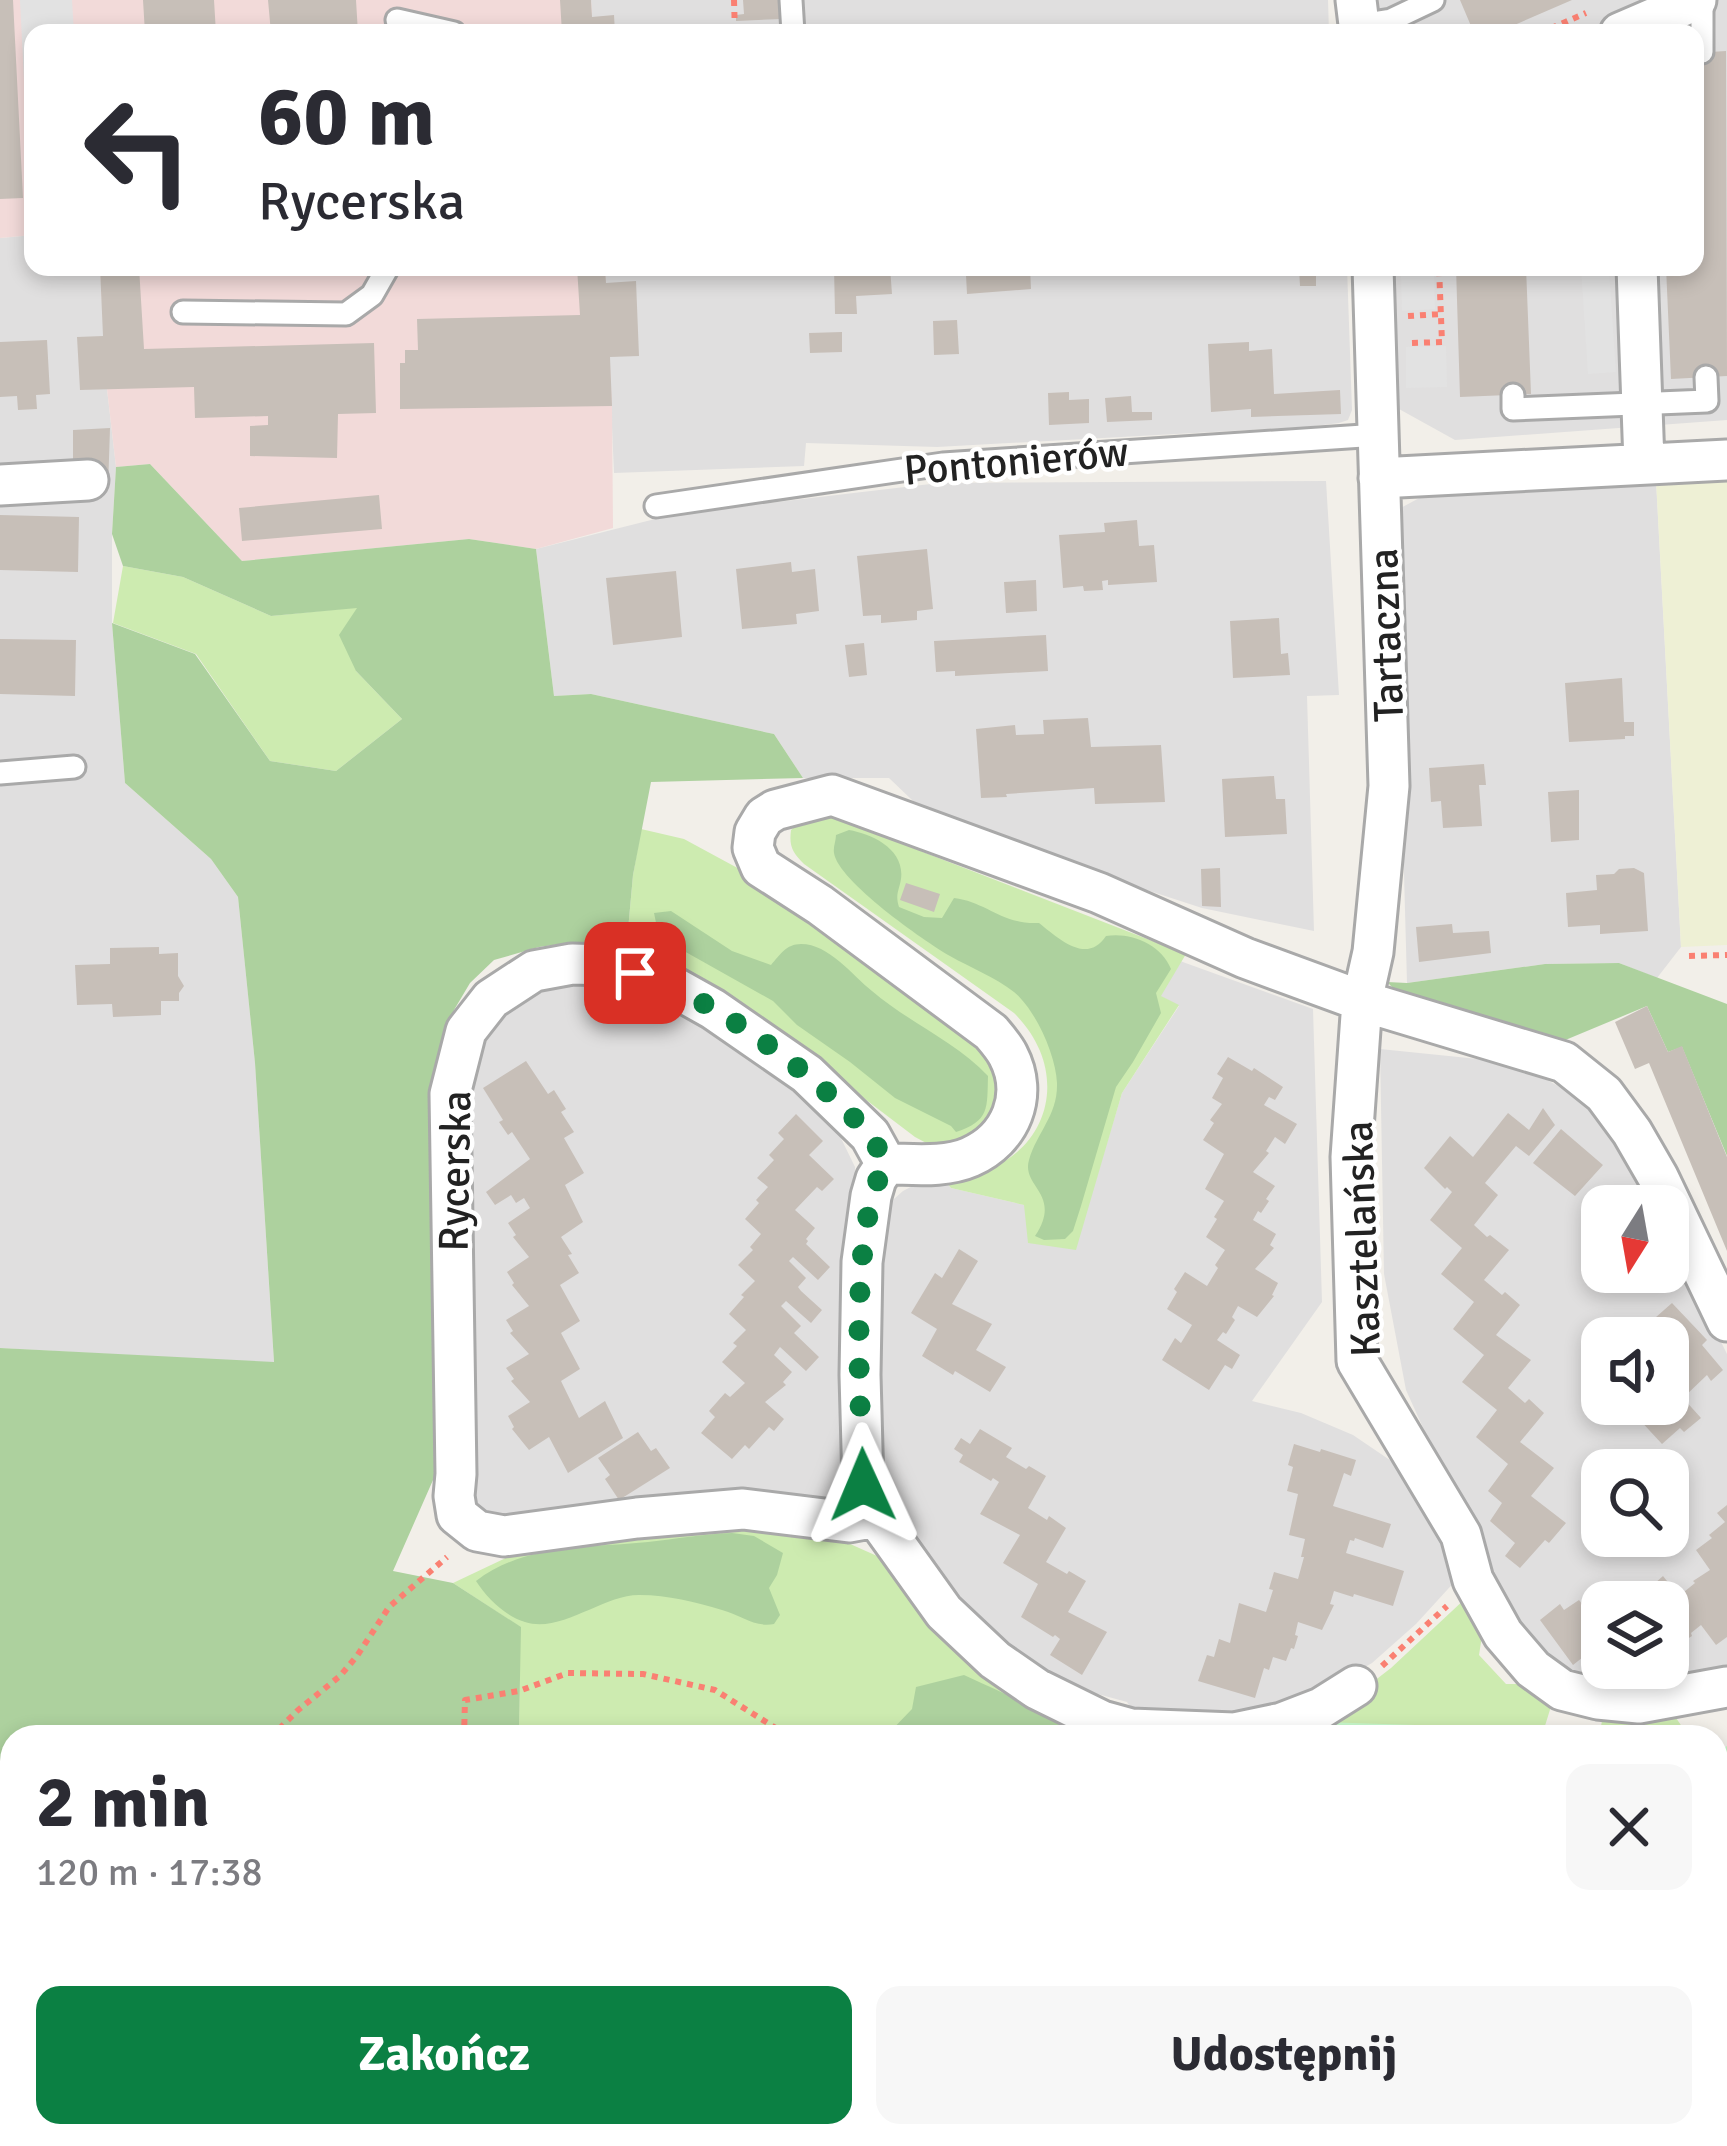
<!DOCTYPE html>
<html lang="pl">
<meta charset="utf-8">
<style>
:root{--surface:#fff;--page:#f7f7f7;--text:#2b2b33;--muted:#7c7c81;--accent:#0b8043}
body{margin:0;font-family:Signika,sans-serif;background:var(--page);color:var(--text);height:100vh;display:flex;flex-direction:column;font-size:45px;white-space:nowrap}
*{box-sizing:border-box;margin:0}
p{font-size:39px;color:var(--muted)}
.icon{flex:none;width:66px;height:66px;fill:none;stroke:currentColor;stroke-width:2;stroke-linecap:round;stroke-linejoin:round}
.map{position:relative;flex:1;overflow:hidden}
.side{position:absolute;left:0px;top:1725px;width:1728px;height:423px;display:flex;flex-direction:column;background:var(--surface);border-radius:36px 36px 0 0;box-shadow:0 6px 18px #0003}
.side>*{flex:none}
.hud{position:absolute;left:24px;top:24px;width:1680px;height:252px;border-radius:24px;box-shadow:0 6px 18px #0003;background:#fff;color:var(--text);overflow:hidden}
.needle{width:78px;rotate:191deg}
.buttons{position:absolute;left:1581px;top:1185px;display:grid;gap:24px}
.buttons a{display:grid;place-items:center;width:108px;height:108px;border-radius:24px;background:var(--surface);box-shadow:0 6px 18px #0003;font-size:60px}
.pin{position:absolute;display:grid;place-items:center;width:102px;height:102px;color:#fff;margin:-51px;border-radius:24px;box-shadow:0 6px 18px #0006}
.me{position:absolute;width:132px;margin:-66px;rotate:359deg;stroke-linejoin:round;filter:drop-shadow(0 0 9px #0008)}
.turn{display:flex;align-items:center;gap:42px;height:252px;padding:0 36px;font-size:54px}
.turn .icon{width:156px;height:156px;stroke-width:2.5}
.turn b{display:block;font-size:84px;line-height:102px}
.round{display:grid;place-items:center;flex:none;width:126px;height:126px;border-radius:24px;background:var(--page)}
.summary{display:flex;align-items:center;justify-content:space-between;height:204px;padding:0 36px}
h1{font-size:72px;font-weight:700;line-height:90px}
.button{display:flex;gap:24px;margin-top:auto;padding:24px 36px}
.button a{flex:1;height:138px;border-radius:24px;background:var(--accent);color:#fff;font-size:48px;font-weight:700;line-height:138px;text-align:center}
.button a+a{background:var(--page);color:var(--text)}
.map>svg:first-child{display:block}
</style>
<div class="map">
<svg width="1727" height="2146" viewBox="0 0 1727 2146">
<rect width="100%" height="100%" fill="#f2efe9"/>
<path fill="#e0dfdf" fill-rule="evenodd" d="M591 0H781L783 33H593Z
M803 0H1328L1329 33H805Z
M1379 0H1727V420L1455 440 1399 409 1392 267H1695V33H1380Z
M33 235V267H100L107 389 116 467 112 534V623L125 783 211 859 238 897 255 1063 274 1363 0 1348V238Z
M605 267H1347L1352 410 1348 420 1339 423 1306 427 937 447 806 443 804 466 614 473Z
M1656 480 1681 947 1657 978 1619 963 1545 964 1407 983 1403 837 1408 780 1395 511 1425 495Z
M1326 481 1339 695 1307 696 1314 931 1202 908 934 821 889 778H803L774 734 591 694 554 696 536 549 675 514 939 483Z
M1180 961 1313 1009 1322 1302 1252 1401 1301 1413 1353 1435 1406 1471 1458 1578 1416 1624 1372 1663 1283 1714 1138 1719 1127 1702 1094 1693 1074 1699 1020 1666 922 1564 877 1480 868 1372 886 1206 903 1191 924 1180 941 1176 951 1188 1024 1205 1075 1249 1122 1093 1179 1006 1160 996Z
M635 982 746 1042 836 1128 855 1167 850 1486 839 1499 823 1506 510 1525 479 1510 469 1489 464 1126 474 1057 494 1019 539 983Z
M1380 1049 1478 1059 1530 1071 1577 1096 1615 1131 1654 1206H1602V1272H1668V1235L1727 1354V1673L1596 1690 1532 1660 1499 1596 1406 1390 1384 1274ZM1602 1338H1668V1404H1602ZM1602 1470H1668V1536H1602ZM1602 1602H1668V1668H1602Z"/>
<path fill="#f2dad9" d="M0 0H591L593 33H33V235L0 238Z
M100 267H605L612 406 613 528 536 549 469 539 242 561 150 464 116 467 107 389Z"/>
<path fill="#eef0d5" d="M1727 477V945L1681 947 1656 480Z"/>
<path fill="#cdebb0" d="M123 566 183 577 271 616 359 607 356 671 402 719 336 771 270 761 196 654 113 623Z
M829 812 869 825 923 852 1186 954 1161 996 1179 1005 1122 1093 1076 1250 1028 1243 1024 1205 951 1188 941 1176C1038 1180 1083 1082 1014 1013L804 864C792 852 789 846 791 830L801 820Z
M641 829 684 839 756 878 994 1054 1003 1082 989 1125 952 1148 930 1145 915 1137 832 1074 626 952 633 875Z
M723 1518 821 1531 895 1564 1128 1737H528L519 1728 520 1627 453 1583 535 1544Z
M1467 1597 1484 1623 1479 1655 1506 1684H1529L1553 1700 1544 1729 1573 1737 1321 1722 1391 1668Z
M1604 1710 1672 1712 1689 1737H1599Z"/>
<path fill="#add19e" d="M150 464 242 561 469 539 536 549 554 696 591 694 774 734 803 778 651 782 633 875 626 952 574 942 539 947 494 960 470 983 454 1010 446 1056 444 1455 393 1571 453 1583 521 1627 519 1728 528 1737H12V2136L0 2146V1348L274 1362 255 1063 238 897 211 859 125 783 112 623 195 654 270 761 336 771 402 719 356 671 339 635 357 608 271 616 183 577 123 566 112 534 116 467Z
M849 830C872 834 905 849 901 879 899 891 895 894 899 907L924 917 942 918 954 898C987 902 1002 925 1039 923 1059 939 1087 965 1106 936 1131 932 1161 944 1171 969L1156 993 1161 1013 1133 1062 1116 1087 1081 1206 1073 1231 1065 1239 1044 1240 1035 1236C1063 1194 1021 1187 1029 1160 1037 1132 1058 1115 1057 1083 1056 1055 1035 1009 1014 992 995 977 971 968 950 956 924 941 838 881 834 853 833 847 836 841 836 835Z
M671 911 732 951 771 965C780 955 786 944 801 944 829 944 852 975 872 991 908 1022 955 1041 988 1076 987 1108 990 1121 956 1132L951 1126 895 1098 850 1062 797 1025 773 1001 659 937 654 913Z
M1619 963 1727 1004V1156L1682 1047 1668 1052 1647 1006 1551 1046 1408 1003 1387 982 1407 983 1545 964Z
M732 1533 754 1536 783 1553 777 1575 769 1588 780 1615 774 1624C756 1628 740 1615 722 1610 695 1602 668 1595 640 1595 604 1594 561 1634 525 1622 505 1616 487 1598 476 1581 526 1543 589 1548 648 1542 676 1539 703 1534 732 1533Z
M964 1675C993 1689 1054 1713 1072 1737H885L912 1709 916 1687Z"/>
<path fill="#c8facc" d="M1321 1722 1544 1729 1573 1737H1275Z
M1727 1746V2146H0V1799L12 1798V2136H1716V1753Z"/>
<path fill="#e2e2e2" d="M20 0H72L74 33H33V222H31Z
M1581 267H1609L1616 372 1588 374Z
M1434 275 1435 309 1402 311 1401 276Z
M1446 346 1447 387 1406 388V347Z"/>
<path fill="#c7bfb8" d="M0 0H13L23 198 0 199Z
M143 0H214L216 33H145Z
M268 0H356L358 33H271Z
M560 0H591L592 17 614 15 615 33H562Z
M743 0H781L782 19 736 21V15L744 14Z
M1460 0H1572L1496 33H1474Z
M1726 51 1727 376 1671 379 1666 267H1695V53Z
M100 267H139L144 349 374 343 376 413 338 414 337 458 250 456V426L268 425V416L195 418 194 387 80 390 77 337 103 336Z
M577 267H605L606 283 636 281 639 356 610 357 612 406 400 409V363H405V350H418L417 319 580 315Z
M643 267H713V273L644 276Z
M834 267H890L892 294 856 296 857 314H835Z
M954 267H1030L1031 289 967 294 966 275 954 276Z
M1190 267H1245L1246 273 1190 275Z
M1299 267H1316V286H1300Z
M1456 267H1526L1531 394 1460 397Z
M957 320 959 354 934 355 933 321Z
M842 332V352L810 353 809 333Z
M47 340 50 394 36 395 37 409 18 410 17 396 0 397V342Z
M1249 342V351L1272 349 1274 394 1340 390 1341 414 1251 417V409L1211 412 1208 344Z
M1069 392V400L1089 399V423L1049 425 1048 393Z
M1131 396 1132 412H1152V420L1107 422 1105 398Z
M110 428 108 489 73 488V430Z
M379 495 382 529 242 541 239 508Z
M0 515 79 517 78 572 0 570Z
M1137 520 1139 546 1154 545 1157 582 1108 585V580L1102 581 1103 590 1084 591 1083 586 1063 588 1059 535 1105 532 1104 523Z
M927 549 933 609 917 611V620L881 623V615L863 616 857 556Z
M791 562 792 572 815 569 819 611 796 614 797 624 742 629 736 569Z
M676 571 682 637 613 645 606 578Z
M1036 580 1037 611 1006 613 1004 582Z
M1279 618 1281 654 1288 653 1290 675 1233 678 1230 621Z
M1046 635 1048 671 955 676V671L936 672 934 641Z
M0 639 76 640 75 696 0 694Z
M864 643 867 675 849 677 845 645Z
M1622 678 1624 722H1634V736H1625V739L1569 742 1565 683Z
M1088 718 1091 747 1161 745 1165 802 1095 804 1094 788 1006 794 1007 797 981 798 976 729 1015 725 1016 735 1044 734 1043 720Z
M1484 764 1486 785H1479L1482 826 1443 828 1441 801 1431 802 1429 768Z
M1274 776 1276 799H1285L1287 834 1225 837 1222 779Z
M1579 790V840L1551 842 1548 792Z
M1220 868 1221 907 1202 906 1201 869Z
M1634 868 1644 873 1648 931 1600 934V925L1568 927 1566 893 1597 890 1596 875 1614 874 1619 869Z
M906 883 940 894 934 912 900 900Z
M1452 924 1453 933 1489 931 1491 953 1419 962 1416 927Z
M159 947V954L178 953V976L184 986 179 993V1001H161V1015L113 1017 112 1004 77 1005 75 965 110 964V948Z
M1647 1006 1668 1052 1682 1046 1727 1157V1251L1649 1063 1635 1069 1615 1022Z
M1228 1057 1252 1071 1254 1068 1283 1087 1275 1100 1269 1097 1264 1105 1297 1124 1285 1144 1275 1137 1266 1151 1269 1153 1253 1172 1275 1186 1266 1199 1269 1201 1261 1213 1258 1211 1253 1220 1276 1234 1270 1245 1274 1248 1255 1269 1278 1283 1272 1295 1274 1296 1257 1317 1238 1306 1232 1317 1235 1320 1226 1334 1223 1332 1217 1340 1240 1355 1232 1369 1225 1365 1209 1390 1162 1360 1175 1338 1181 1343 1192 1325 1167 1309 1177 1292 1174 1289 1185 1272 1207 1286 1218 1268 1215 1265 1225 1250 1206 1237 1217 1219 1214 1217 1224 1201 1205 1189 1224 1154 1203 1140 1214 1123 1210 1120 1222 1104 1212 1098 1223 1078 1217 1074Z
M526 1061 548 1094 554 1090 566 1109 561 1112 574 1132 564 1138 584 1173 565 1185 583 1222 561 1237 572 1254 568 1255 579 1273 560 1285 580 1321 561 1333 580 1369 561 1381 579 1418 605 1401 623 1438 568 1473 549 1437 529 1450 512 1429 514 1427 508 1416 530 1402 511 1381 514 1379 506 1368 529 1354 510 1333 513 1331 506 1320 529 1306 512 1285 514 1283 507 1272 529 1257 513 1237 516 1235 508 1223 530 1208 524 1198 516 1203 511 1195 495 1205 486 1192 530 1159 512 1132 508 1135 499 1122 503 1120 483 1088Z
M1543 1108 1555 1125 1529 1156 1516 1146 1485 1183 1498 1195 1474 1225 1487 1237 1490 1235 1509 1250 1484 1280 1502 1295 1505 1292 1520 1305 1496 1335 1531 1360 1508 1388 1525 1403 1529 1399 1544 1413 1520 1442 1554 1468 1531 1496 1566 1523 1549 1543 1545 1540 1520 1568 1505 1556 1515 1543 1490 1521 1502 1503 1488 1491 1508 1464 1476 1437 1497 1410 1462 1382 1484 1355 1453 1329 1474 1302 1441 1274 1462 1248 1430 1220 1452 1192 1447 1187 1445 1189 1424 1168 1450 1136 1473 1157 1508 1113 1529 1130Z
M796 1114 823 1141 809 1155 834 1179 822 1191 817 1187 795 1210 815 1228 806 1239 808 1241 806 1244 830 1267 818 1280 793 1257 789 1261 806 1278 798 1287 801 1291 822 1310 811 1323 786 1301 781 1306 801 1326 794 1333 819 1357 806 1371 780 1347 774 1355 792 1372 783 1382 786 1385 765 1402 784 1419 774 1431 769 1427 749 1449 745 1445 732 1459 701 1433 715 1417 709 1411 725 1393 730 1397 745 1383 722 1362 737 1346 733 1343 746 1330 729 1314 744 1297 741 1295 755 1281 738 1265 753 1250 750 1247 761 1234 745 1219 759 1203 756 1200 768 1187 757 1178 774 1160 769 1155 784 1139 778 1133Z
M1561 1129 1603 1165 1575 1196 1533 1163Z
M959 1249 978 1261 952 1304 992 1324 976 1350 1006 1367 990 1392 955 1371 953 1375 922 1356 937 1329 911 1313 935 1273 942 1278Z
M1672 1303 1707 1340 1702 1345 1723 1370 1711 1381 1707 1375 1683 1398 1701 1418 1684 1432 1680 1428 1662 1444 1625 1404H1668V1338H1659L1647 1325Z
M980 1429 1012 1448 1006 1457 1026 1469 1029 1466 1046 1476 1028 1508 1047 1520 1049 1516 1066 1528 1046 1562 1067 1574 1069 1571 1086 1581 1068 1612 1107 1632 1082 1675 1050 1655 1060 1639 1055 1635 1053 1637 1021 1617 1038 1584 1003 1563 1020 1535 980 1514 999 1482 993 1478 991 1481 959 1462 963 1455 954 1449 961 1438 970 1444Z
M638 1432 651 1451 656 1448 670 1468 619 1500 605 1479 610 1475 598 1458Z
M1294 1444 1320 1452 1321 1449 1356 1460 1351 1476 1344 1473 1333 1506 1391 1524 1383 1548 1355 1538 1354 1541 1350 1540 1346 1553 1404 1571 1393 1606 1354 1594 1353 1597 1334 1591 1330 1604 1334 1605 1322 1630 1298 1622 1295 1635 1298 1636 1294 1649 1291 1648 1286 1661 1273 1657 1269 1670 1264 1668 1255 1698 1198 1681 1207 1655 1214 1657 1219 1639 1230 1643 1239 1603 1266 1612 1273 1590 1269 1589 1274 1572 1298 1579 1304 1557H1301L1305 1539 1289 1535 1298 1494 1287 1491 1293 1467 1288 1465Z
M1727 1505V1637L1716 1645 1701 1625 1691 1633 1692 1636 1670 1650 1668 1602H1634L1663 1576 1679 1596 1695 1583 1693 1581 1710 1570 1696 1550 1712 1538 1709 1535 1725 1522 1717 1513Z
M1617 1582 1633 1602H1602V1653L1597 1646 1573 1665 1540 1620 1560 1604 1564 1610 1579 1600 1587 1610 1603 1597 1601 1594Z"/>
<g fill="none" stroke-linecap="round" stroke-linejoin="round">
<g stroke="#a9a9a9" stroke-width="27">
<path id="lane" d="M791 0 793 33
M1702 0V52
M397 20 454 33
M1359 25 1391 20 1433 0
M183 312 346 314 372 295 388 267
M1513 395V409L1707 401 1706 377
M656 506 943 464 1378 435
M0 773 74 767"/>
</g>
<g stroke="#a9a9a9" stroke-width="45">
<path id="street" d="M1356 0 1360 33
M1620 33 1696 0
M1373 267 1389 786 1373 952 1362 1001 1351 1157 1357 1361 1461 1535 1473 1580 1503 1634 1533 1669 1562 1690 1598 1699 1639 1703 1727 1687
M1637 267 1644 463
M1379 478 1727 460
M0 485 88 480
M886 1164C913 1164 945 1168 970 1157 1011 1139 1029 1095 1008 1055 1004 1047 997 1039 991 1032L820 905 761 867 753 848 755 832 764 817 775 810 832 795 1099 893 1245 958 1362 1001 1564 1062 1604 1094 1632 1132 1658 1177 1727 1321
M886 1164 876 1179 871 1196 862 1262 860 1375 863 1485 876 1517 944 1612 995 1660 1037 1689 1102 1721 1131 1729 1234 1733 1282 1723 1321 1708 1356 1686
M876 1517 849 1522 743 1509 637 1518 504 1536 477 1531 457 1515 454 1496 456 1474 450 1094 466 1031 491 999 534 971 572 964 607 965 663 981 713 1009 807 1074 870 1135 886 1164"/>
</g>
<path stroke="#fa8072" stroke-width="6" stroke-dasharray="6 6" stroke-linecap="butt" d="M734 0 735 33
M1540 33 1586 13
M1408 316 1441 314
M1412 343 1442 342 1439 267
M1689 956 1727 955
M1382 1666 1447 1606
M271 1737 297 1711 340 1676 357 1656 389 1607 447 1557
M464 1737 465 1700 519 1691 568 1673 643 1674 715 1690 790 1737
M0 1867H12
M1716 1886 1727 1890
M1164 2136 1169 2146
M711 2145 724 2136"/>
<use href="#lane" stroke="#fff" stroke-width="21"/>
<use href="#street" stroke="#fff" stroke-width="39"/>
</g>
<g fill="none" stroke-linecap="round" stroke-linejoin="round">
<path stroke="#0b8043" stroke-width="21" stroke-dasharray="0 37.8" d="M635 973C709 995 815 1073 867 1132 875 1141 880 1153 886 1164 847 1226 861 1408 863 1485"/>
</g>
<g text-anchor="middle" stroke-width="9" stroke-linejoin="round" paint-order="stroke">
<g font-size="42" fill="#222" stroke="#fff">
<text transform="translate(1016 460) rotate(-5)" y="15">Pontonierów</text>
<text transform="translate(1385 635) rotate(-92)" y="15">Tartaczna</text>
<text transform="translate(454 1171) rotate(-89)" y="15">Rycerska</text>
<text transform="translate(1361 1239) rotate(-92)" y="15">Kasztelańska</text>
</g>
</g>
</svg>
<div class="buttons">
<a><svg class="needle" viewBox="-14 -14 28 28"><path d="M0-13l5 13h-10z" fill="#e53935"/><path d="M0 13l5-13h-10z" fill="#7c7c81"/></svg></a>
<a><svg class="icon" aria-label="sound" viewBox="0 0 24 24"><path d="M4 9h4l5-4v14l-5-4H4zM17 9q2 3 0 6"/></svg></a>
<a><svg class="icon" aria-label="search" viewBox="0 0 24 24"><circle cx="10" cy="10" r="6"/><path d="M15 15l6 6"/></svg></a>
<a><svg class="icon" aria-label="layers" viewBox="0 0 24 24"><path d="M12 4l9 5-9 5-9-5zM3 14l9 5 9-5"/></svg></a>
</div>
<div class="pin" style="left:635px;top:973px;background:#d93025"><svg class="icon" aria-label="arrive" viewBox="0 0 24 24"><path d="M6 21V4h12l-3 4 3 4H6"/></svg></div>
<svg class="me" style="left:863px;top:1485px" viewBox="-20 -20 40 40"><path d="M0-17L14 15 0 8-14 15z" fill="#0b8043" stroke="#fff" stroke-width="4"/></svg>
<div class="hud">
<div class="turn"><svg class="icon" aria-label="left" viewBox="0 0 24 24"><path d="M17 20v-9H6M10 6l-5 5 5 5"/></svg><div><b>60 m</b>Rycerska</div></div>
</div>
<section class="side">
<div class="summary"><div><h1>2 min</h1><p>120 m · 17:38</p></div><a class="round"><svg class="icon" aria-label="close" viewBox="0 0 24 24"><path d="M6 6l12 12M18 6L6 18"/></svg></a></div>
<div class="button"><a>Zakończ</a><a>Udostępnij</a></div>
</section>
</div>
